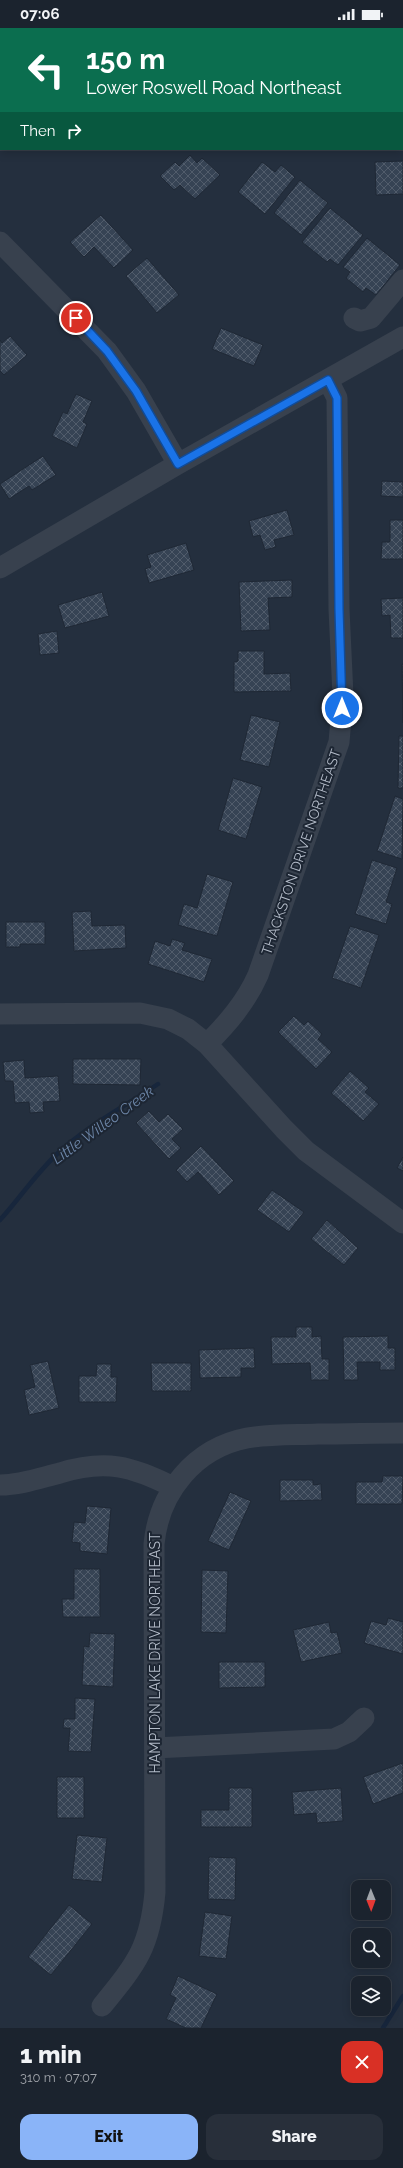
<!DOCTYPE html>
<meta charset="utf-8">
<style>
:root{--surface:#1b232e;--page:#282f3a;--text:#f1f3f6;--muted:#a0a4aa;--line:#39404a;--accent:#8ab4f8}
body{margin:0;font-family:Raleway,sans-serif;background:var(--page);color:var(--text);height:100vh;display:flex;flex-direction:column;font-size:15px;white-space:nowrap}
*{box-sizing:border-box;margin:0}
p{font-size:13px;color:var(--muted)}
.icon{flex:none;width:22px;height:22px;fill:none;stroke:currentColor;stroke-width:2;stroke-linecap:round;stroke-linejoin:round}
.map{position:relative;height:2000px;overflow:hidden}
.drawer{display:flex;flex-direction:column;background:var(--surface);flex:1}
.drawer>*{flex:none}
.hud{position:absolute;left:0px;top:0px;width:403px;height:122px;box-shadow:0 2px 10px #0003,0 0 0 1px var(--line);background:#0b6e4f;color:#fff;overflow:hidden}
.needle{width:26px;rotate:179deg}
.fabs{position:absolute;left:351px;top:1852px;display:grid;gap:8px}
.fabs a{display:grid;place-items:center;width:40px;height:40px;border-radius:8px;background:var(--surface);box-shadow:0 2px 10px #0003,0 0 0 1px var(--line);font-size:20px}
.pin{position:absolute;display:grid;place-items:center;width:34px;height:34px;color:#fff;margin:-17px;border:2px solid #fff;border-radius:50%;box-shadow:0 1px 4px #0007}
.me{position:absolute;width:44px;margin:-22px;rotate:0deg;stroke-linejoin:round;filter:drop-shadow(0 0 3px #0008)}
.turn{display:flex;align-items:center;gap:14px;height:84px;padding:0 20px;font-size:18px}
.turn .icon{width:52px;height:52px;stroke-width:2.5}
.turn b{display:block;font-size:28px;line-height:34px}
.then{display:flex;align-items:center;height:38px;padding:0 20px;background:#0003;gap:8px;font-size:15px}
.round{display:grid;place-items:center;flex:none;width:42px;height:42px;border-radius:12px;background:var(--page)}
.headline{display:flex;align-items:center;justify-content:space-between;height:68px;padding:0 20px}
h1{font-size:24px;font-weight:800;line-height:30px}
.action{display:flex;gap:8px;margin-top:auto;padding:8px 20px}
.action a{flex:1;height:46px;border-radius:12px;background:var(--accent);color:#111;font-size:16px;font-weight:800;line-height:46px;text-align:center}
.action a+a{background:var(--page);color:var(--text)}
.status{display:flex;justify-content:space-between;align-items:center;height:28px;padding:0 20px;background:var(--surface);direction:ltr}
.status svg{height:11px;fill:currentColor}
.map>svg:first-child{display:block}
</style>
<div class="status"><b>07:06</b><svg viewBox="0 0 49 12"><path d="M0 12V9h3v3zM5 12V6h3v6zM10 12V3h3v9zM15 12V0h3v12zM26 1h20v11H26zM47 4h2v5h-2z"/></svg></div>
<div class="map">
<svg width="403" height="2000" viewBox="0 0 403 2000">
<defs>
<pattern id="building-cross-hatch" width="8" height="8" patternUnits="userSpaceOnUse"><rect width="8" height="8" fill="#364354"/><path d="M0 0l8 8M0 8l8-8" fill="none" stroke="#515c6b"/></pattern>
</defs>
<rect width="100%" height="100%" fill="#242f3e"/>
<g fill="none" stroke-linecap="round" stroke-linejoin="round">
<path stroke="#17263c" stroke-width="4.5" d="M0 1192C19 1171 35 1147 56 1127 85 1099 124 1079 158 1056
M383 2000 403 1968"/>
</g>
<path fill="url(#building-cross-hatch)" stroke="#1f2835" d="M318 0H403V3L402 1Z
M190 127 197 135 202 130 220 147 195 171 180 157 174 162 160 148 175 134 179 138Z
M403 133V166L376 167 375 134Z
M262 134 275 144 281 137 295 149 265 186 238 164Z
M300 152 328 175 301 207 274 185Z
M330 180 363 207 338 237 330 231 327 234 302 214Z
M101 187 133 222 114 240 94 219 84 229 70 214Z
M367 210 400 237 376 267 366 260 363 264 346 250 350 244 343 239Z
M147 230 179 267 157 285 126 248Z
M221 300 263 317 254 338 212 321Z
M10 308 27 327 4 347 0 343V312L2 315Z
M76 366 92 373 83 394 87 396 77 420 52 408 63 384 67 386Z
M43 428 56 447 32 462 29 458 9 471 0 456Z
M382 453 403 454V469L381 468Z
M287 482 294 507 274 512 276 519 265 522 260 507 253 509 249 493Z
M390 492H403V531H381L382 514H390Z
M186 515 194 542 149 555 145 541 151 539 147 527Z
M292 552V569L268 570 270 602 241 603 239 554Z
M102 564 109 588 65 600 58 577Z
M403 570V610H391L390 587 382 588 381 571Z
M57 603 59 625 40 627 38 606Z
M238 623H264V646L290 645 291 663 234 664V634L238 633Z
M402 636H403V695Z
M251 687 280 694 269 739 240 732Z
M399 708H403V760H398Z
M233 750 262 759 246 811 218 802Z
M395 768 403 771 402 831 377 823Z
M372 832 397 840 386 874 392 876 386 896 355 886Z
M207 846 233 854 217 908 178 897 184 876 197 880Z
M91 883 92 898 125 897 126 920 74 923 72 884Z
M6 894H45V916H20V919H6Z
M350 898 379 907 361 960 332 950Z
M172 911 185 915 182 922 212 931 204 954 148 936 155 913 170 918Z
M294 988 304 997 308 993 322 1006 318 1011 332 1024 316 1041 278 1004Z
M73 1031H141L140 1057 73 1056Z
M24 1032 25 1050 58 1048 60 1073 43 1074 44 1084 30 1085 29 1074 15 1075 13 1053H5L3 1034Z
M350 1043 369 1060 365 1064 379 1076 363 1093 331 1065Z
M149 1083 159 1094 168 1086 183 1101 172 1111 181 1120 169 1131 136 1095Z
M201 1118 234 1153 219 1167 198 1144 187 1154 176 1142Z
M403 1129V1143L397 1140Z
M272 1162 304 1184 289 1204 257 1182Z
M327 1192 358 1220 344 1237 311 1211Z
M296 1299H312V1309L321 1308 322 1331H329V1352H311L310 1335 272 1336 271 1309H296Z
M388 1308V1320H395V1342H380V1334H357L358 1352H344L343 1309Z
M254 1320 255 1340H241V1349L200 1350 199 1322Z
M48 1333 59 1380 29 1387 24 1362 35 1359 30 1337Z
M151 1335H191V1363H152Z
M97 1336H111V1349H117L116 1374H79V1348H96Z
M383 1448H403L402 1476H356V1454H382Z
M280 1452H313V1457L321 1456 322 1472 280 1473Z
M230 1464 251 1473 229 1522 208 1513Z
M87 1478 111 1480 107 1526 80 1523V1515L72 1514 74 1494 85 1495Z
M74 1541H100V1589H63L62 1571H74Z
M202 1542 228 1543 226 1605 201 1604Z
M388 1590 403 1594V1626L364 1615 371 1593 386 1597Z
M329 1594 331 1605 337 1604 342 1625 301 1634 293 1602Z
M90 1605 115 1606 113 1659 82 1657 84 1618 89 1619Z
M219 1634H265V1659L219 1660Z
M75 1670 95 1671 91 1724 68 1723 70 1700H63L64 1691H75Z
M403 1735V1765L373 1776 363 1749Z
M57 1749H84V1790H57Z
M229 1760H252V1799H201V1782H229Z
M341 1760 343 1793 317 1795 316 1785 294 1787 292 1764Z
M77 1807 107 1810 102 1854 72 1851Z
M209 1829 236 1830 235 1872 208 1871Z
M69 1877 92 1896 51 1947 28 1929Z
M205 1884 232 1888 226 1931 199 1928Z
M178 1948 217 1966 201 2000H186L166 1991 176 1970 170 1967Z"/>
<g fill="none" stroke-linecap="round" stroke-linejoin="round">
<path stroke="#38414e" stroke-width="21" d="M0 214 107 323 136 363 178 436
M354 290 360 293 371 290 403 252
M0 540 178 436 403 309
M0 986 140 985 168 991 188 1001 207 1016 284 1101 306 1123 403 1195
M207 1016C228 995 246 974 258 947L339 714 343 668 339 581 337 370 328 352
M0 1457C21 1457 40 1450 60 1445 105 1431 132 1438 173 1459
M155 1720 334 1711 349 1704 364 1690
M102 1978C136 1936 150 1920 155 1864L154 1516C159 1464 195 1420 247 1410 270 1406 294 1407 318 1406 346 1406 375 1405 403 1405"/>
</g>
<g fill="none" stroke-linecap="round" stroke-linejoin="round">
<g stroke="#114b97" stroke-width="10">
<path id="route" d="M76 290 107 323 136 363 178 436 328 352 337 370 339 581 342 680"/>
</g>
<use href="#route" stroke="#1a73e8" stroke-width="7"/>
</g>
<g text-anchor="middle" stroke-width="4" stroke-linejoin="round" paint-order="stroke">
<g font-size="14" fill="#b4bcc9" stroke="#1d2633">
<text transform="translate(301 824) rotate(-71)" y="5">THACKSTON DRIVE NORTHEAST</text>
<text transform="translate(155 1625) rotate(-90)" y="5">HAMPTON LAKE DRIVE NORTHEAST</text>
</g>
<g font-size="15" font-style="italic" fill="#6d86a8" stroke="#1d2633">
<text transform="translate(103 1097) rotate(-36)" y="5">Little Willeo Creek</text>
</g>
</g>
</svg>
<div class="fabs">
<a><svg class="needle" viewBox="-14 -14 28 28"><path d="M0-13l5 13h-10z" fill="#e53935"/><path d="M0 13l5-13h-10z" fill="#a0a4aa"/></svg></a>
<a><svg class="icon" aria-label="search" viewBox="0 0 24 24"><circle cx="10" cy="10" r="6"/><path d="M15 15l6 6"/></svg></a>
<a><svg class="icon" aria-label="layers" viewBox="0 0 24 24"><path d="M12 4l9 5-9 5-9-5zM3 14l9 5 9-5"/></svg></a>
</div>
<div class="pin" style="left:76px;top:290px;background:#d93025"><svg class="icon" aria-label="arrive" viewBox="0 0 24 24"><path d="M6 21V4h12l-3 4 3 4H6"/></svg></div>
<svg class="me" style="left:342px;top:680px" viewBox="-20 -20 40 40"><circle r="17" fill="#1a73e8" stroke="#fff" stroke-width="3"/><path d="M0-11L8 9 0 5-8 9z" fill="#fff"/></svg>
<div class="hud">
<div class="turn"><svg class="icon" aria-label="left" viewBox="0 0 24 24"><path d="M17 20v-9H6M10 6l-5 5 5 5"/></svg><div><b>150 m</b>Lower Roswell Road Northeast</div></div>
<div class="then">Then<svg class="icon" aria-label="right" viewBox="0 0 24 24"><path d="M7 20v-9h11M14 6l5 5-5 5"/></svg></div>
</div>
</div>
<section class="drawer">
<div class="headline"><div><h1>1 min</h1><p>310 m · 07:07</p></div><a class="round" style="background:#d93025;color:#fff"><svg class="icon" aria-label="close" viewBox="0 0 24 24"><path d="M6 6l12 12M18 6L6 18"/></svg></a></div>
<div class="action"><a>Exit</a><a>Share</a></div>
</section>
